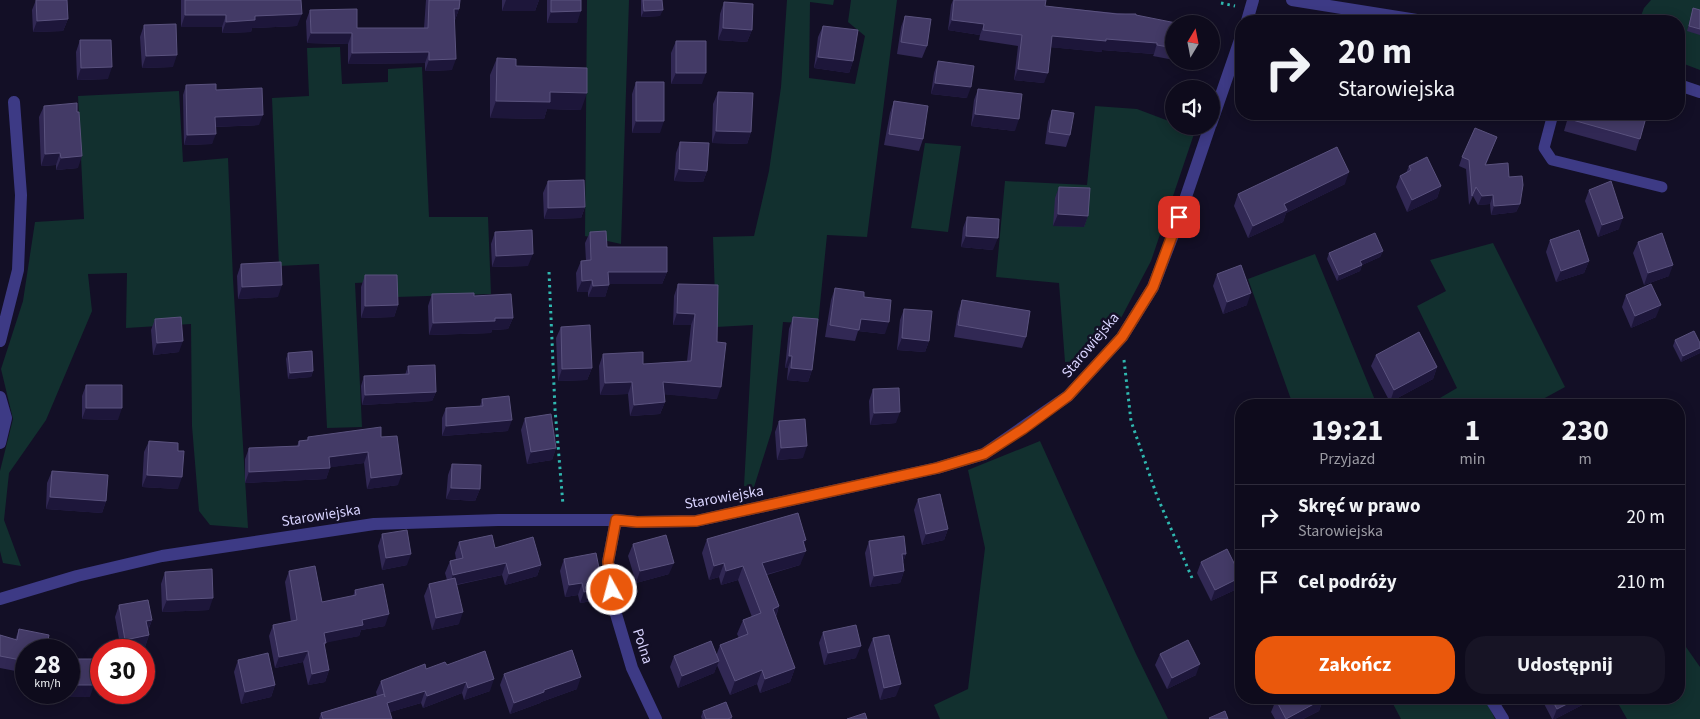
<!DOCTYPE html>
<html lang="pl">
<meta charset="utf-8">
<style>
:root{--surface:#0e0b1c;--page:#171425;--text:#f1f3f6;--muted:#9b9ba3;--line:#2e2b3b;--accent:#ea580c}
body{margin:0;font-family:"Source Sans 3",sans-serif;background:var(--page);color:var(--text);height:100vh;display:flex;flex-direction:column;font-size:19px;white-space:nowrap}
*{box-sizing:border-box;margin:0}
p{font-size:16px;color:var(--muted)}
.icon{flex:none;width:28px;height:28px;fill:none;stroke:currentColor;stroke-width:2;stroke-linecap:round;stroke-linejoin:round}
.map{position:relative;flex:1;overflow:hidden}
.drawer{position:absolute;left:1235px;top:399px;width:450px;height:305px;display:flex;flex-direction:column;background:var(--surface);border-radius:20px;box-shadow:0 2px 12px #0003,0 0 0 1px var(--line)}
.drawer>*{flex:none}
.top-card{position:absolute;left:1235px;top:15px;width:450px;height:105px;border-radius:20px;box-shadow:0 2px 12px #0003,0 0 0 1px var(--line);background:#0e0b1c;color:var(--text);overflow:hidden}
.needle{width:32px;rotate:10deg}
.controls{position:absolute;left:1165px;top:15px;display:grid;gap:10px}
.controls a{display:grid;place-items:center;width:55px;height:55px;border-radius:50%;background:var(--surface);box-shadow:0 2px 12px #0003,0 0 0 1px var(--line);font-size:25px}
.speed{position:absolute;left:15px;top:639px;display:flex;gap:10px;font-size:25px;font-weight:700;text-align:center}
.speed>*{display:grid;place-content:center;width:65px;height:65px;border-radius:50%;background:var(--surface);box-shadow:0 2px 12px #0003,0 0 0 1px var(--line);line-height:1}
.speed small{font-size:12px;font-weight:400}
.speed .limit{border:8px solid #d22;background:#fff;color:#111}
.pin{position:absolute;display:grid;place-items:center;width:42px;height:42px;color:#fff;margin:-21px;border-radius:10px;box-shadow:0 2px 8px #0006}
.me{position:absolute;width:55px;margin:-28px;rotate:353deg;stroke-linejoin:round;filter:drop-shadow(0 0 4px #0008)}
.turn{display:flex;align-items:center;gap:18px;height:105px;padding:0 20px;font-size:22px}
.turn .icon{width:65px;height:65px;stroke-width:2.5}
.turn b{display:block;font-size:35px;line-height:42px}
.eta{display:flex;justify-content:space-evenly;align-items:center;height:85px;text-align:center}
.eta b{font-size:30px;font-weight:700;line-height:35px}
.action{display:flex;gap:10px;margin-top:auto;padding:10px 20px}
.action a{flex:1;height:58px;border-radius:20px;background:var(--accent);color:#fff;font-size:20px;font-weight:700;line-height:58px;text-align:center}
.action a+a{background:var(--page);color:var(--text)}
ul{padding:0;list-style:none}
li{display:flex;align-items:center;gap:15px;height:65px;padding:0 20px;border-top:1px solid var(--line)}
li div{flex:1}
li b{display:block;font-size:19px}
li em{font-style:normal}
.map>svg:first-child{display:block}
</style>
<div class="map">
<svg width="1700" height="719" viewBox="0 0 1700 719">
<rect width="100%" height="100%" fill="#130f26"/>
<path fill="#12302f" d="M587 0H629L621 244 585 236Z
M787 0H834L833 5 810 2 809 78 855 84 865 36 848 22 851 0H897L867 237 827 235 818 324 783 322 772 430 754 487 744 486 753 325 716 327 713 237 754 236 769 171 781 87Z
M1651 0H1700V70L1679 62V21H1639L1644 8Z
M340 47 342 84 388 82V69L422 67 429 217H488L491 294 396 297 395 281 355 283 362 427 327 428 319 264 279 266 272 98 309 96 307 48Z
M179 91 183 162 228 158 233 279 248 528 210 525 199 511 192 426 191 324 126 328 127 273 88 274 92 311 46 420 9 473 4 520 21 566 3 563 0 551V471L13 419 1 369 23 301 35 222 84 219 78 96Z
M1095 106 1137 109 1174 123V126H1182L1195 131 1151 261 1120 320 1079 361 1065 362 1059 283 996 277 1005 181 1087 185Z
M925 143 961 146 948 232 911 228Z
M1493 243 1565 387 1532 405H1428L1457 388 1417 306 1446 291 1430 260Z
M1315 254 1377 405H1293L1248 279Z
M1040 441 1136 654 1168 719H940L934 705 968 689 985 548 968 470Z
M1679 637 1700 667V719H1627L1615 698H1679Z
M1397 698H1485L1495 719H1401L1391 700Z"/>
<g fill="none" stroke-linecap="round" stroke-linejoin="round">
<path stroke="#2fb8b0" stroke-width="3" stroke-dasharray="2.5 4" stroke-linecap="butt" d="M1221 3 1235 6
M549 272 555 409 563 505
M1124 360 1131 421 1157 496 1192 578"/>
<path stroke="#3d3a85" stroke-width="11" d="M1553 114 1544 148 1552 160 1662 187"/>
<path stroke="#3d3a85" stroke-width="12" d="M1247 21 1253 0
M1211 124 1241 37
M0 341 18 270 21 195 14 102
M0 397 6 418 0 443
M616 520 608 562 613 604 632 668 656 719
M0 599 77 576 162 556 374 524 498 520H616L637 522 696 521 937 468 984 454 1068 396 1122 337 1153 287 1173 235 1210 126
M1490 698 1503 719"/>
<path stroke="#3d3a85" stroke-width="12" d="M1292 0 1423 21
M1679 85 1700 92"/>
</g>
<path fill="#312854" d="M36 0H67L68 19 63 31 33 32 32 10Z
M181 0H301L297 26 252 28 251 32 222 33V27H181Z
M426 0H460L459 9 455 20H454L452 70 425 71V63L348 64V44L307 43 306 21 310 10 357 28H424Z
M502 0H539L535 11H502Z
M547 0H581L577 23H547Z
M641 0H662L660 16 641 17Z
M953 0H1046L1045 6 1136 15 1174 24V60L1153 56 1154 54 1102 50V52L1050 47 1044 83 1014 80 1018 46 979 40 980 35 948 30 951 5Z
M724 2 752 30 747 42 718 40 720 14Z
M1693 8 1700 10V35L1687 31Z
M905 16 927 46 922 58 897 54 901 27Z
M144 25 173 67 142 68 140 37Z
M823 26 853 61 849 73 814 68 818 37Z
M80 40 108 79 77 80 76 52Z
M676 41 702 84H671V53Z
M497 58 516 66 581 110 547 109 544 119 490 118V75Z
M938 61 967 98 931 94 934 73Z
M636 82 660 133H632V94Z
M186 85 216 90 259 125 215 127 212 144 184 145 183 95Z
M978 89 1015 131 971 126 974 100Z
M718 92 751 132 747 144 712 143 713 104Z
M894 101 923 139 919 151 884 145 890 113Z
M44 106 77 112 78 168 56 170V165L41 166 39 117Z
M1052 110 1070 135 1066 147 1045 144 1048 122Z
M1509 114H1537L1535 120Z
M1569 114H1647L1636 151 1564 131Z
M1497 137 1486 165 1509 177 1520 204 1516 212 1491 215 1490 204 1478 205 1473 196 1469 205 1466 169 1459 166 1462 157Z
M680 142 707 171 703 182 674 181 676 153Z
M1409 166 1441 186 1437 198 1407 212 1396 187 1400 176 1406 173Z
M548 181 585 207 581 218 544 219 543 193Z
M1345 184 1286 213 1283 222 1248 238 1234 206 1238 194Z
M1059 187 1088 216 1084 227 1053 226 1055 198Z
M1589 190 1619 229 1598 237 1585 201Z
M967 217 993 250 961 247 963 228Z
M495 232 528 266 492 267 491 244Z
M590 232 607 247 667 272 662 284H609L605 297H588V292H577L576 273 581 261H586L585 243Z
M1550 240 1589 261 1584 273 1556 282 1546 252Z
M1638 242 1669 276 1644 285 1633 253Z
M1383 251 1380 257 1362 265 1360 271 1337 281 1327 259 1329 253Z
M241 264 278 297 238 299 237 276Z
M1217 274 1247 305 1223 314 1213 286Z
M365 275 398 305 394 317 361 318V287Z
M678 284 717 342V399L664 394 665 402 660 414 630 416 628 394 600 395 599 366 603 354 643 364 687 361 691 325H673L674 296Z
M835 288 864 297 885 334 858 331 855 341 825 337 831 300Z
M432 294 474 296 513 318 508 329 492 330 491 333 429 335 428 306Z
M1626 295 1656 317 1631 328 1622 307Z
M962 300 1026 337 1022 348 954 337 958 312Z
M904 309 929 341 925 352 897 350 900 320Z
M793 317 812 370 808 382 787 380 788 368H785L789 329Z
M155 319 179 352 153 355 151 330Z
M561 327 592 368 587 380 558 381 556 338Z
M1675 340 1700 353 1681 362 1673 346Z
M288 353 313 371 311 377 288 379 286 359Z
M1376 355 1437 367 1433 379 1390 402 1371 366Z
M408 366 436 392 432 401 362 405 361 386 364 376 405 375Z
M86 385 118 420 82 419V396Z
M873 389 896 423 870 425 869 401Z
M482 399 508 431 442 436V418L446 408 480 406Z
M525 418 556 448 552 460 527 464 521 430Z
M779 421 803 458 777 460 775 432Z
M308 437H381L398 485 367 489 364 463 330 467 326 479 245 483V459L249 448 297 446 299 441 307 440Z
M149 441 178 451V489L142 487 144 452Z
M452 464 480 489 475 501 446 499 448 475Z
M52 471 106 501 102 513 46 509 47 483Z
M918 499 948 529 944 540 922 545 914 510Z
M382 534 407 565 382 570 378 546Z
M707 539 804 546 800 565 767 575 779 606 776 617 795 668 790 682 760 693 757 684 730 695 717 665 714 673 678 688 670 667 674 656H716L720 645 739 638 737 634 743 620 752 617 738 580 721 585 719 577 709 580 702 553Z
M869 541 906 554 903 562 904 571 900 583 870 587 865 553Z
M459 542 495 548 541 565 537 576 505 585 502 575 457 585 459 624 432 630 424 596 429 584 447 580 445 573 450 561 456 559 455 553Z
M633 544 669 574 636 583 628 556Z
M564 559 598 600 580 603 578 595 565 597 560 571Z
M1201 562 1237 589 1211 601 1197 573Z
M289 571 322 602 353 596 355 590 385 626 361 630 359 636 326 642 324 647 329 670 325 682 308 685 303 662 275 668 269 636 273 625 291 622 285 582Z
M165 572 209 610 162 612 161 584Z
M119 605 152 620 148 631 149 635 145 647 128 650H121L115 617Z
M19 629 26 650V673L0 668V635L15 640Z
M823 632 856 658 824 665 819 643Z
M873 638 896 696 880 700 868 650Z
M1160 654 1196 675 1167 689 1155 665Z
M71 659 90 697H67V692H69V666Z
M238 660 275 685 271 697 241 704 234 672Z
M447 665 490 691 464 700 462 693 423 708 421 703 390 712 392 719H319L321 713 377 696 376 692 381 681Z
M504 674 577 689 541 702 540 703 510 714 500 685Z
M1541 698H1588L1586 703 1555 719H1552Z
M1323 699 1319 711 1303 719H1275L1271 712 1276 700Z
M703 711 732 717V719H702L701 717Z"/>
<path fill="#1d163a" d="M506 0H539L535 11H502Z
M454 9H459L455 20H450Z
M663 10 660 16 641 17 644 11Z
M581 11 577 23H547L551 12Z
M302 14 297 26 252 28 251 32 222 33 226 22 255 16Z
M185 15H226L222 27H181Z
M68 19 63 31 33 32 37 21Z
M952 20 984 24 980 35 948 30Z
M723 28 752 30 747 42 718 40Z
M311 33H352L348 44 307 43Z
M1052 36 1106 39 1157 43 1154 54 1102 50V52L1048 47Z
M429 52 425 63 348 64 352 53Z
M177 55 173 67 142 68 146 56Z
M818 57 853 61 849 73 814 68Z
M456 59 452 70 425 71 429 60Z
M112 67 108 79 77 80 81 68Z
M1018 69 1048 73 1044 83 1014 80Z
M676 73H706L702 84H671Z
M935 83 971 87 967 98 931 94Z
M550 92 587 93 581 110 547 109 544 119 490 118 496 101Z
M975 114 1019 119 1015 131 971 126Z
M263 115 259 125 211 127 215 117Z
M636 121H664L660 133H632Z
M716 131 751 132 747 144 712 143Z
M216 134 212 144 184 145 187 135Z
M60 153 56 165 41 166 45 154Z
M82 156 78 168 56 170 61 158Z
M679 169 707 171 703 182 674 181Z
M1349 172 1345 184 1286 213 1283 222 1248 238 1253 226 1284 204Z
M1441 186 1437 198 1407 212 1412 200Z
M1493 195 1490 204 1478 205 1482 196Z
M1520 204 1516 212 1491 215 1494 206Z
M585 207 581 218 544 219 548 208Z
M1058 214 1088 216 1084 227 1053 226Z
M1623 218 1619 229 1598 237 1602 225Z
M966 236 998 238 993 250 961 247Z
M1383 251 1380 257 1362 265 1360 271 1337 281 1339 275 1360 261Z
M533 254 528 266 492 267 496 256Z
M1589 261 1584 273 1556 282 1561 271Z
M1673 265 1669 276 1644 285 1648 273Z
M608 272H667L662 284H604Z
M592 280 588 292H577L582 281Z
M282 285 278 297 238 299 242 287Z
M609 285 605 297H588L593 286Z
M1251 293 1247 305 1223 314 1227 302Z
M398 305 394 317 361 318 365 306Z
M1661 305 1656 317 1631 328 1635 316Z
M677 313 695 314 691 325H673Z
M513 318 508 329 492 330 491 333 429 335 433 323Z
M861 319 889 322 885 334 858 331Z
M902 338 929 341 925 352 897 350Z
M183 341 179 352 153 355 157 343Z
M1700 348V353L1681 362 1683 356Z
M789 356H792L788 368H785Z
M1437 367 1433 379 1390 402 1394 390Z
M592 368 587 380 558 381 562 369Z
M791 368 812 370 808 382 787 380Z
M313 371 311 377 288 379 290 373Z
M632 382 628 394 600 395 605 383Z
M663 382 721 387 717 399 659 394Z
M436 392 432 401 362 405 365 395Z
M665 402 660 414 630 416 634 405Z
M86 408H122L118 420 82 419Z
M900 412 896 423 870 425 874 413Z
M512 420 508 431 442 436 446 426Z
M807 446 803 458 777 460 781 448Z
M556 448 552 460 527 464 531 452Z
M368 452 364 463 325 468 329 457Z
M330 468 326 479 245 483 249 472Z
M402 474 398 485 367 489 371 478Z
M147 475 182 477 178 489 142 487Z
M451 488 480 489 475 501 446 499Z
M50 497 106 501 102 513 46 509Z
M948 529 944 540 922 545 926 534Z
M806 540 802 552 806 551 800 565 757 577 762 563 803 541Z
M411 554 407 565 382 570 386 558Z
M902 554H906L902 565Z
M506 563 502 575 449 586 453 575Z
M674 563 669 574 636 583 640 571Z
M724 563 719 577 709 580 714 566Z
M541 565 537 576 505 585 509 574Z
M743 566 738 580 721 585 726 571Z
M904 571 900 583 870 587 874 576Z
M1241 577 1237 589 1211 601 1215 590Z
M582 583 578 595 565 597 569 585Z
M603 588 598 600 580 603 584 592Z
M213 598 209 610 162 612 167 600Z
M779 606 774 620 773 609Z
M463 612 459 624 432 630 436 618Z
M389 614 385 626 361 630 359 636 320 644 324 633 362 620Z
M152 620 147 632 146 621Z
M149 635 145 647 128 650H122L125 640Z
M861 646 856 658 824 665 828 653Z
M308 651 303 662 275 668 279 657Z
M719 661 714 673 678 688 682 676Z
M1200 664 1196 675 1167 689 1172 678Z
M795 668 790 682 760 693 765 679Z
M329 670 325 682 308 685 312 674Z
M762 670 757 684 730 695 735 681Z
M581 677 577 689 541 702 540 703 510 714 514 703 544 690Z
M494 679 490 691 464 700 468 688Z
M466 682 462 693 423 708 427 696Z
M901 684 896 696 880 700 884 688Z
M71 685H94L90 697H67Z
M275 685 271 697 241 704 245 692Z
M425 691 421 703 383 714 387 703Z
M1579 698H1588L1586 703 1555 719H1553L1557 709Z
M1323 699 1319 711 1303 719H1286Z"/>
<path fill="#433a66" stroke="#5a527e" d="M36 0H67L68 19 37 21Z
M185 0H301L302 14 255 16V20L226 22V15H185Z
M429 0H460L459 9H454L456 59 429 60V52L352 53V33H311L310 10 357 9V28H428Z
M551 0H581V11L551 12Z
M643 0H662L663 10 644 11Z
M954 0H1046L1045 6 1117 14H1136V15L1181 24H1174V48L1157 45V43L1106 39V41L1052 36 1048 73 1018 69 1022 35 983 30 984 24 952 20Z
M724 2 753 4 752 30 723 28Z
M1693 8 1700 10V29L1689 26Z
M905 16 931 19 927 46 901 42Z
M176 24 177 55 146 56 144 25Z
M823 26 858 30 853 61 818 57Z
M80 40H111L112 67 81 68Z
M676 41H706V73H676Z
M497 58 516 59V66L587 68V93L550 92V102L496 101Z
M938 61 974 66 971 87 935 83Z
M636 82H664V121H636Z
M216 84V90L262 88 263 115 215 117 216 134 187 135 186 85Z
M978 89 1022 94 1019 119 975 114Z
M718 92 753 93 751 132 716 131Z
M894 101 928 106 923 139 889 134Z
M77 103V112H79L82 156 61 158 60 153 45 154 44 106Z
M1052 110 1074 113 1070 135 1049 132Z
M1570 114H1647L1640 139 1569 119Z
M1475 128 1497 137 1485 165 1508 163 1509 177 1522 176 1523 185 1520 204 1494 206 1493 195 1482 196 1476 187 1472 196 1469 160 1462 157Z
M680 142 709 143 707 171 679 169Z
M1337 147 1349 172 1284 204 1287 210 1253 226 1238 194Z
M1427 157 1441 186 1412 200 1400 176 1411 170 1409 166Z
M584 180 585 207 548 208V181Z
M1611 181 1623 218 1602 225 1589 190Z
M1059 187 1090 188 1088 216 1058 214Z
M967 217 999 219 998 238 966 236Z
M532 230 533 254 496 256 495 232Z
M1579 230 1589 261 1561 271 1550 240Z
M606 231 607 247H667V272H608L609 285 593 286 592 280 582 281 581 261 591 260 590 232Z
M1375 233 1383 251 1360 261 1362 265 1339 275 1329 253Z
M1662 233 1673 265 1648 273 1638 242Z
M281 262 282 285 242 287 241 264Z
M1241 265 1251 293 1227 302 1217 274Z
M365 275H397L398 305 365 306Z
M678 284 718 285 717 342 726 343 721 387 663 382 665 402 634 405 632 382 605 383 603 354 643 352V364L691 361 695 314 677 313Z
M1651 284 1661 305 1635 316 1626 295Z
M835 288 864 292V297L891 300 889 322 861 319 859 330 830 325Z
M474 293V296L511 294 513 318H495V321L433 323 432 294Z
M962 300 1030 311 1026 337 958 325Z
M904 309 932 311 929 341 902 338Z
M181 317 183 341 157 343 155 319Z
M793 317 818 319 812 370 791 368 792 356H789Z
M590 325 592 368 562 369 561 327Z
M1694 331 1700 343V348L1683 356 1675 340Z
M1419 332 1437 367 1394 390 1376 355Z
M312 351 313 371 290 373 288 353Z
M435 365 436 392 365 395 364 376 409 374 408 366Z
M86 385H122V408H86Z
M899 388 900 412 874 413 873 389Z
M509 396 512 420 446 426V408L483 406 482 399Z
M551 414 556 448 531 452 525 418Z
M805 419 807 446 781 448 779 421Z
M381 427V437L397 436 402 474 371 478 368 452 329 457 330 468 249 472V448L299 446V441L308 440V437Z
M149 441 178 443V451H184L182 477 147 475Z
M452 464 481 465 480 489 451 488Z
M52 471 108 475 106 501 50 497Z
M940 494 948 529 926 534 918 499Z
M798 513 806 540 803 541 806 551 762 563 779 606 773 609 795 668 765 679 762 670 735 681 720 645 748 634 743 620 761 613 743 566 726 571 724 563 714 566 707 539Z
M407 530 411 554 386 558 382 534Z
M492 535 495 548 533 537 541 565 509 574 506 563 453 575 450 561 463 558 459 542Z
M666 535 674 563 640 571 633 544Z
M904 536 906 554H902L904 571 874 576 869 541Z
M1227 549 1241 577 1215 590 1201 562Z
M596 553 603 588 584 592 582 583 569 585 564 559Z
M315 566 322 602 356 595 355 590 383 584 389 614 362 620 363 625 324 633 326 643H324L329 670 312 674 308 651 279 657 273 625 297 620 289 571Z
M212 569 213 598 167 600 165 572Z
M455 578 463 612 436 618 429 584Z
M148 600 152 620 146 621 149 635 125 640 119 605Z
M856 625 861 646 828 653 823 632Z
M19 629 49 635 46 650H26V661L0 656V635L17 640Z
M889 635 901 684 884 688 873 638Z
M1188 640 1200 664 1172 678 1160 654Z
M711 641 719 661 682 676 674 656Z
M572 650 581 677 544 690V692L514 703 504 674Z
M485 651 494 679 468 688 466 682 427 696 425 691 387 703 392 719H323L321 713 384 694 385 697 381 681 425 664 426 669 445 662 447 665Z
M268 653 275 685 245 692 238 660Z
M71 659H94V685H71Z
M1281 698H1322L1323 699 1286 719 1276 700Z
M1551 698H1579L1557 709Z
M726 702 732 717 728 719H706L703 711Z
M1225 711 1228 719H1210L1209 718Z
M865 713 867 719H847Z"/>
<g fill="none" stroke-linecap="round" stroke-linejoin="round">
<g stroke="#983908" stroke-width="12">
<path id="route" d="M612 590 608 562 616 520 637 522 696 521 937 468 984 454 1023 429 1068 396 1122 337 1153 287 1179 217"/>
</g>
<use href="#route" stroke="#ea580c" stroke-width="9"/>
</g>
<g text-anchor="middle" stroke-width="5" stroke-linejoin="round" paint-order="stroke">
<g font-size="15" fill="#d9d4ff" stroke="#130f26">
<text transform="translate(1090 345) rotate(-50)" y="5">Starowiejska</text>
<text transform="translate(724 497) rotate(-10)" y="5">Starowiejska</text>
<text transform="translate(321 515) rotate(-9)" y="5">Starowiejska</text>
<text transform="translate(643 646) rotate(72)" y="5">Polna</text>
</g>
</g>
</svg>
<div class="controls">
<a><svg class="needle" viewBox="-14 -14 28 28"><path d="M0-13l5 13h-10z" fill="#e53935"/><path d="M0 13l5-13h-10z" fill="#9b9ba3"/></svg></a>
<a><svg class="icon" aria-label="sound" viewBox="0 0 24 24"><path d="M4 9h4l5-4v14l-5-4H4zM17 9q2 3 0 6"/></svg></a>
</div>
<div class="speed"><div>28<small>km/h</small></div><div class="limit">30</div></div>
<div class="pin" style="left:1179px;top:217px;background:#d93025"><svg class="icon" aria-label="arrive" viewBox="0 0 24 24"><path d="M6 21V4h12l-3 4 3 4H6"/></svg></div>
<svg class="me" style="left:612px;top:590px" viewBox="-20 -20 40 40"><circle r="17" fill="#ea580c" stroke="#fff" stroke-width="3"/><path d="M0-11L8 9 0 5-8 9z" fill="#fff"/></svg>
<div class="top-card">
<div class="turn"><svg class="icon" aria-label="right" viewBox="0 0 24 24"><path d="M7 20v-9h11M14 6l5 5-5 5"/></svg><div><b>20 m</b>Starowiejska</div></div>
</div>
<section class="drawer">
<div class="eta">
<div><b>19:21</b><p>Przyjazd</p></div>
<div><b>1</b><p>min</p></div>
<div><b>230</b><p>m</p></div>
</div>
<ul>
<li><svg class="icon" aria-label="right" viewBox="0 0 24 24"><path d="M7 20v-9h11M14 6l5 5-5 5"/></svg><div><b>Skręć w prawo</b><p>Starowiejska</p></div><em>20 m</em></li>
<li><svg class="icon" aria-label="arrive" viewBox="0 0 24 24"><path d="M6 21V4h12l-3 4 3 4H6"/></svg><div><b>Cel podróży</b></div><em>210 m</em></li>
</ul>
<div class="action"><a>Zakończ</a><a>Udostępnij</a></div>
</section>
</div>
